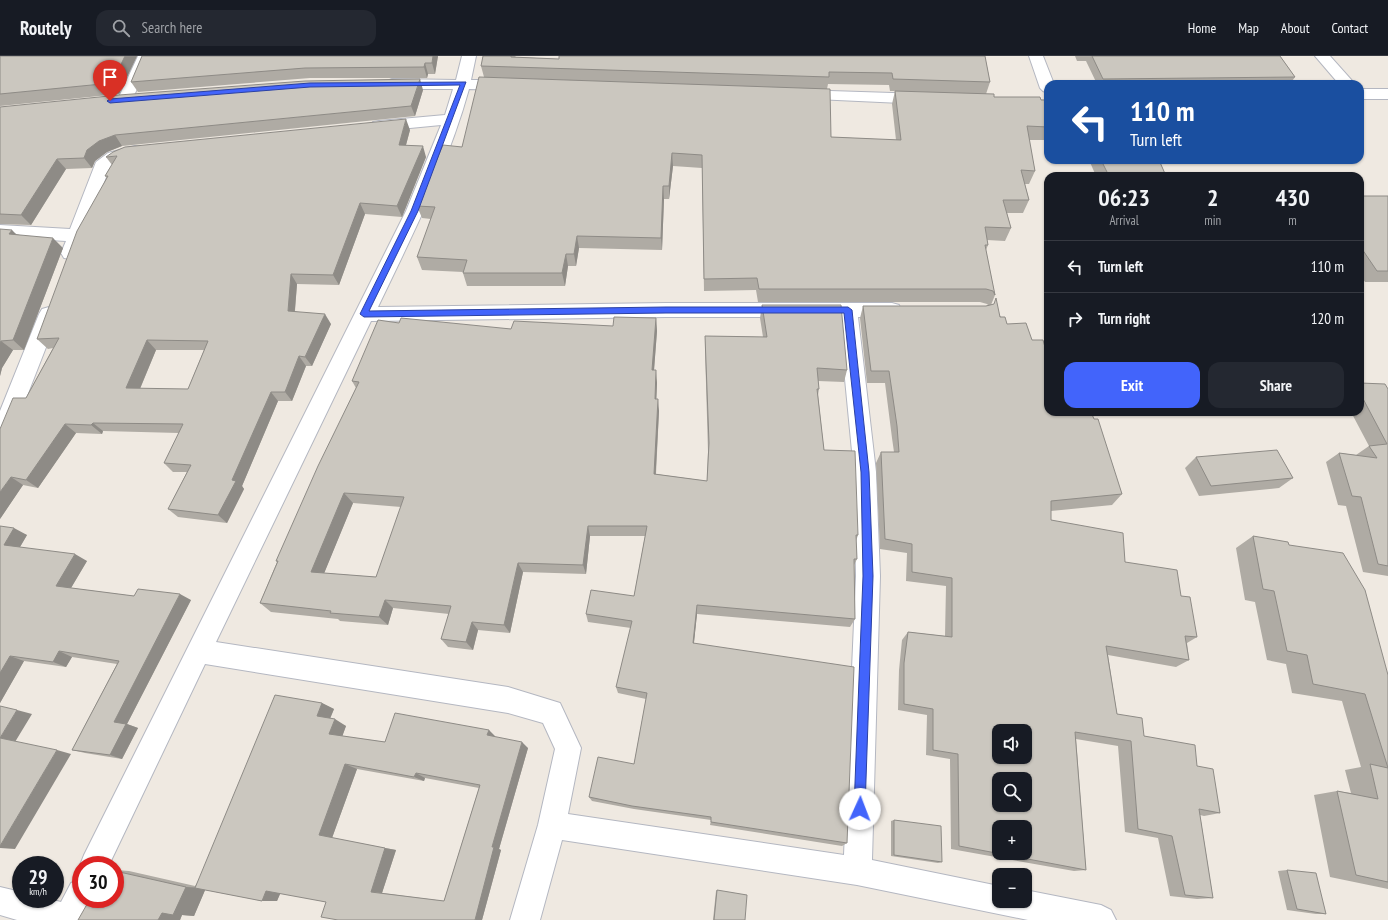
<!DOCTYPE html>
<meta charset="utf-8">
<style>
:root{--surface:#171b24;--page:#242831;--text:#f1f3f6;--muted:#9ea1a6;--line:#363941;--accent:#4264fb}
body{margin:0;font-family:"PT Sans Narrow",sans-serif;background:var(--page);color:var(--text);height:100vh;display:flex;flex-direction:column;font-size:15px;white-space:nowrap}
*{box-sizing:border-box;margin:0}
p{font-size:13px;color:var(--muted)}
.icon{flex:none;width:22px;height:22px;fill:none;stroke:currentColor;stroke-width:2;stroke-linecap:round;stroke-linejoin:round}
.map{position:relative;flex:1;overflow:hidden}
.details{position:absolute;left:1044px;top:116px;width:320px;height:244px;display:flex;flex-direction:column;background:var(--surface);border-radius:12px;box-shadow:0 1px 3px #0004}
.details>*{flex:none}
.banner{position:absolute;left:1044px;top:24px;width:320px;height:84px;border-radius:12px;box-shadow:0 1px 3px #0004;background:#1a4fa0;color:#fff;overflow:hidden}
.buttons{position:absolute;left:992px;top:668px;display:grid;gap:8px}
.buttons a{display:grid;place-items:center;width:40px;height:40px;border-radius:8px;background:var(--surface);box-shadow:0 1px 3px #0004;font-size:20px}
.speed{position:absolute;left:12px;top:800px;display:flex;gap:8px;font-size:20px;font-weight:700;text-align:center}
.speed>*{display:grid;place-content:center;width:52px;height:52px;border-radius:50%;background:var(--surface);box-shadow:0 1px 3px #0004;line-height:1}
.speed small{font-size:10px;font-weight:400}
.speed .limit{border:6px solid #d22;background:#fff;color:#111}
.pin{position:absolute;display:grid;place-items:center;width:34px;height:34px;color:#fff;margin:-41px -17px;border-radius:50% 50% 50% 0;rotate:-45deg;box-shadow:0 0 4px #0007}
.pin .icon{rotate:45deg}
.me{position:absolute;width:44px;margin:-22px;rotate:2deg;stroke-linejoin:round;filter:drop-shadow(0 0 3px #0008)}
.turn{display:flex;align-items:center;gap:14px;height:84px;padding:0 20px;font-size:18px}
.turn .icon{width:52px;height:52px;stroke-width:2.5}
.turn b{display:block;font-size:28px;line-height:34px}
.eta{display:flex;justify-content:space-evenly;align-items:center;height:68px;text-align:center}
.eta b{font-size:24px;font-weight:700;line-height:28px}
.cta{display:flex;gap:8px;margin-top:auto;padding:8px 20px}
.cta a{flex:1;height:46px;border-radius:12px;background:var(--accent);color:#fff;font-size:16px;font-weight:700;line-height:46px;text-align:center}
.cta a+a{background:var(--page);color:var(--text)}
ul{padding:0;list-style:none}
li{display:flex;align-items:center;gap:12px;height:52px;padding:0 20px;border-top:1px solid var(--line)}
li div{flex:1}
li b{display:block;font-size:15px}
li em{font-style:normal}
header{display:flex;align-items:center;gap:24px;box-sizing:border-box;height:56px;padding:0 20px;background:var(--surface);border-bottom:1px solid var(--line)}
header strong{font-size:19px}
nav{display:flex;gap:22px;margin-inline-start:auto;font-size:14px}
.search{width:280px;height:36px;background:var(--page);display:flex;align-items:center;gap:10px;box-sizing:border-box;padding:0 14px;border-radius:12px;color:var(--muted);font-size:15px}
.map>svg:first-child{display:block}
</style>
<header>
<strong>Routely</strong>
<div class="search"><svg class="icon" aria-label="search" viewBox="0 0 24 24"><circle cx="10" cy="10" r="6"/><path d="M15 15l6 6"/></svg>Search here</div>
<nav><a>Home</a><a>Map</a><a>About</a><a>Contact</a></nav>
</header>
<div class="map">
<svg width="1388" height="864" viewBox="0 0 1388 864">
<rect width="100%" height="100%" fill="#efe9e1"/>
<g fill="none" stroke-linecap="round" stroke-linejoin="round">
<g stroke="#b4b7c1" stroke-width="2">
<path id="minor" d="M138 0H152L131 46H121L118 43Z
M462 0H476L471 24H507L512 26 515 29 512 32 507 34 469 33C448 109 412 180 378 251L666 247H892L899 249 901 254 899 259 892 261H858L876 416 880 520 872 804 999 830V845H1025V834L1101 849 1111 854 1116 864H1028L857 829 562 784 540 864H510L538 769 555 693 543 667 508 657 205 608 109 809H81V812L80 809 84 799 406 155 441 69 379 75 373 74 371 70 373 66 379 65 445 59 453 33H392L387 31 384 28 387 25 392 23 456 24ZM666 261H839L854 416 856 520 844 799 568 758 581 692 560 647 508 631 216 586 371 265Z
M1029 0H1043L1054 28H1048V37L1043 35 1040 32Z
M1315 0H1330L1355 28H1339Z
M1360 33H1388V43H1360Z
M799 34 923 38 928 40 931 43 928 46 923 48 794 42 791 39 794 36Z
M135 90 141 91 143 95 141 99 120 105 109 113 76 202 70 203 64 202 61 197 66 185 0 181V169L70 173 96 106 108 97Z
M49 251 56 253 59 258 11 381 7 387 0 390V355L39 258 42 253Z
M81 823V843H93L86 858 89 864H17L0 859V831L21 836V843H49L61 846 71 827Z"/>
</g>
<use href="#minor" fill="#fff" fill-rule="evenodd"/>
</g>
<path fill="#afaba4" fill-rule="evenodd" d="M0 0H137L119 38 0 50Z
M142 0H438L435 18H428L427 22H310L138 36 131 26Z
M483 0H516L515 1 559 3 985 0 990 26 986 38 994 41 1048 44V84H1029L1035 115 1029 128H1025L1029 144 1023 157H1007L1011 172 1005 185 987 184 988 189 986 194 995 239 991 249 1007 268 1048 356 1122 438 1112 449 1051 455V464L1125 506 1181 540 1197 581 1187 587 1189 604 1176 611 1108 599 1117 658 1144 680 1197 710 1220 757 1204 760 1200 759 1213 842 1197 843 1170 840 1158 782 1125 776 1118 690 1076 683 1086 814 1074 815 951 793 950 703 926 699 927 659 898 654 899 614 902 584 908 576 945 580 946 530 906 525 907 497 880 493 876 407 881 396H894L892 382 885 327H867L860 262 863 250H986L988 249 987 248 980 246H758L756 234 704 235 702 112 673 110 669 143H664L662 194 579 192 576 210H568L565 230H467L463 217V216L422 214 417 201 431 163 422 162 417 150 462 91 484 21 481 10ZM828 28 889 29 890 35H895L892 48 896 84 831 81 827 33Z
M1075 0H1280L1295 21 1290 28H1097L1086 5H1077Z
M423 34 415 60 122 90 107 96 95 105 92 112 66 113 31 169 0 168V51Z
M410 74 406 89 426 101 402 161 365 158 339 229 297 228 295 255 331 268 312 310H306L292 345H278L242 430 244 433 227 467 178 461 168 453 187 416H173L164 407 179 377 103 375 102 378 76 377 38 432 23 429 0 463 26 342 53 292 48 293 37 283 107 122 105 120 112 109 106 101ZM156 294H204L188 333H140Z
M1089 104H1159L1166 120H1096Z
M1360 140H1388V226H1365L1360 219Z
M0 173 63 192 24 294H13L2 312 0 320Z
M762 249 847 314 844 326 818 325 819 333 818 339 824 394 858 479 856 485 857 503 854 509 855 563 850 571 697 558 694 587 847 787 842 790 710 769 711 764 634 753 592 745 589 741 634 708 646 643 618 637 616 631 631 572 588 566 586 558 634 540 645 480H590L586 518 523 516 510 577 478 574 473 594 448 591 441 583 449 558 393 552 388 569 340 565 338 563 271 556 260 547 277 506 276 505 356 332 352 325 399 267 511 273 613 270 656 262 657 275 654 314 657 327 656 343 659 355 656 418 707 425 708 396 705 293V280L763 281 760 262ZM353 447 401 451 376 521 324 517Z
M1388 333V520L1363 516 1346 450 1338 449 1326 406 1339 397 1356 399 1369 390 1351 356H1360V337Z
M1196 401 1293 422 1279 432 1199 440 1185 412Z
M0 470 27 479 20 491 87 505 71 532 134 540 191 544 127 668 138 672 122 703 85 697 72 694 117 608 72 601 66 611 24 605 0 647Z
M1253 480 1289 489 1388 619V833L1330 821 1314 739 1337 735 1351 737 1345 714 1361 711 1342 645 1292 637 1286 608 1267 604 1255 546 1245 544 1236 492Z
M322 647 334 653 330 663 346 670 342 680 385 686 495 680V681L528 692 499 793 501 794 482 864 326 846 280 837 277 845H262L205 834 194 860 182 859 180 864H78L115 843V814L129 815 195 830ZM357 713 424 725 425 722 479 732 444 845 382 837 396 794 332 782Z
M894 764 942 806 938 807 891 800V765Z
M1287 814 1326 858H1316L1287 854 1278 815Z
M717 834 745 864H713L716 835Z"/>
<path fill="#8e8b86" d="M125 0H137L119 38 112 27Z
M433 0H438L435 18 432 7Z
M425 7 428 18 427 22 424 11Z
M420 23 423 34 415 60 411 50Z
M406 63 410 74 403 100 399 89Z
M115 79 122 90 107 96 95 105 92 112 84 102 87 94 99 85Z
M423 90 426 101 402 161 397 150Z
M672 97 673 110 669 143V130Z
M57 103 66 113 31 169 21 159Z
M663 130 664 143 662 194 661 182Z
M360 147 365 158 339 229 333 219Z
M12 174 22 184 9 178Z
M577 180 579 192 576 210 574 198Z
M53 182 63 192 24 294 13 284Z
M566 198 568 210 565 230 562 217Z
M291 218 297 228 294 264 288 255Z
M325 258 331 268 312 310 305 301Z
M656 262 657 275 653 327 652 314Z
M147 284 156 294 136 342 126 332Z
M1 285 13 294 2 312 0 320V287Z
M299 300 306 310 292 345 285 336Z
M656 314 657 327 656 355 655 343Z
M271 336 278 345 242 430 244 433 227 467 218 459 232 424Z
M658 343 659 355 655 429 654 418Z
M93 367 103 375 102 378 91 369Z
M65 368 76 377 38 432 26 424Z
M11 421 23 429 0 463V436Z
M344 437 353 447 321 525 311 516Z
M588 470 590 480 586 518 583 509Z
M14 472 27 479 17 496 4 489Z
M75 498 87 505 68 537 56 530Z
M518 507 523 516 510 577 504 569Z
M180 538 191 544 127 668 138 672 122 703 110 699 114 666Z
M385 544 393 552 388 569 379 561Z
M697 549V558L693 595V587Z
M472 566 478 574 473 594 466 586Z
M59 595 72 601 66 611 53 606Z
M10 600 24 605 0 647V617Z
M322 647 334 653 328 667 317 660Z
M17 654 32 658 15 686 0 682Z
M335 663 346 670 341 684 329 678Z
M489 674 495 680 494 685 487 679Z
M522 686 528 692 499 793 501 794 482 864H475L492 791Z
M57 694 71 698 15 793 0 792V790Z
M345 708 357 713 332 782 319 779Z
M416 717 425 722 424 725 414 721Z
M385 792 396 794 382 837 371 836Z
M186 831 206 832 194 860 182 859 180 864H158L162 857Z
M266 835 281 836 277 845H262Z"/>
<path fill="#cbc7bf" stroke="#8e8b86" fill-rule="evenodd" d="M0 0H125L112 27 0 38Z
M142 0H433L432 7H425L424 11 305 12 131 26Z
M483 0H511V1L559 3V0H985L990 26 893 23 892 17 829 16V21L481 10Z
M1092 0H1280L1295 21 1103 23Z
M479 21 830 33 831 81 901 84 895 35 994 38V41H1040L1041 44H1048V71L1027 70 1035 115 1021 114 1029 144H1003L1011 172 985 171 988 189H985L995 239 993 235 986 233H759L757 222 704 223 702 99 672 97 669 130H663L661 182 577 180 574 198H566L562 217H463L467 204 417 201 435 151 417 150 443 89 462 91Z
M420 23 411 50 115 79 99 85 87 94 84 102 57 103 21 159 0 158V51L119 39 305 25Z
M406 63 399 89 423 90 397 150 360 147 333 219 291 218 288 255 325 258 305 301 299 300 285 336H271L232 424 236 425 218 459 168 453 191 409 164 407 183 368 93 367 91 369 65 368 26 424 11 421 0 436V373L13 342H26L59 282 37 283 77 175 108 120H105L117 100 106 101 113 96 125 91ZM147 284 208 285 188 333 126 332Z
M1101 104H1159L1166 120H1109Z
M1360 140H1388V215H1377L1360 190Z
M0 173 12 174 9 178 53 182 13 284 1 285 0 287Z
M996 242 1000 261H1005L1007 268 1026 267 1032 284H1043L1048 302V356H1091L1094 363H1098L1122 438 1051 445V464L1123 477 1125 506 1177 514 1181 540 1190 541 1197 581 1185 580 1189 604 1106 590 1117 658 1142 662 1144 680 1195 689 1197 710 1213 713 1220 757 1199 753 1213 842 1185 839 1172 780 1138 773 1131 685 1075 676 1086 814 959 790 958 698 933 694V653L904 648V607L908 576 952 581V522L912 516V488L885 483 881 396H899L897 370 889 315H871L863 250H986L994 248ZM999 675H1025V701H999ZM999 723H1025V749H999ZM999 771H1025V797H999Z
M762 249H841L847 314 817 312 819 333H817L824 394 855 395 858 479H856L857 503H854L855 563 697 549 693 587 854 611 847 787 711 766V761L632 750 589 741 598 701 634 708 647 637 616 631 632 565 586 558 591 534 634 540 647 470H588L583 509 518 507 504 569 472 566 466 586 441 583 451 550 385 544 379 561 330 557 331 555 260 547 278 505H276L318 410 359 326 352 325 378 264 399 267 401 262 511 273 514 265 613 270 614 261 656 262 652 314H656L655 343H658L654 418 707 425 709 387 705 280 767 281ZM344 437 404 441 376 521 311 516Z
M1360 327 1385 328 1388 333V510L1378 508 1361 441 1352 440 1339 397 1377 402 1369 390 1387 388 1360 337Z
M1277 394 1293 422 1211 430 1196 401Z
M0 470 14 472 4 489 75 498 56 530 134 540 138 533 180 538 114 666 126 668 110 699 72 694 119 605 59 595 53 606 10 600 0 617Z
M1253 480 1288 486 1289 489 1343 497 1365 534 1388 619V826L1356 819 1337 735 1378 743 1370 708 1388 712 1365 638 1313 628 1307 599 1287 595 1274 535 1263 533Z
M275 639 322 647 317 660 335 663 329 678 385 686 395 657 489 674 487 679 522 686 492 791H494L475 864H338L321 861 326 846 266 835 262 845 195 832ZM345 708 414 721 416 717 480 729 444 845 371 836 385 792 319 779Z
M0 650 17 654 0 682Z
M0 682 57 694 0 790Z
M894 764 941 770 942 806 894 799Z
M1287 814 1316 817 1326 858 1297 853Z
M115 815 186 831 173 859 162 857 158 864H78L90 843H115Z
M717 834 747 839 745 864H714Z"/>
<path fill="#4264fb" stroke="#2b41a3" d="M466 26 418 155 369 255 666 251H848L852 254 869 416 873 520 865 753 864 757 860 758 856 757 854 753 863 520 861 416 844 257H666L364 261 360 258 411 155 460 29 310 31 110 47 107 45 110 43 310 27Z"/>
</svg>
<div class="buttons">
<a><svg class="icon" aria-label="sound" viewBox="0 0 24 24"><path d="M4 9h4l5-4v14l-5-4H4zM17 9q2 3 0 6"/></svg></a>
<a><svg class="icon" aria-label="search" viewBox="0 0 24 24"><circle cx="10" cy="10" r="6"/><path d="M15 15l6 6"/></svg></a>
<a>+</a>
<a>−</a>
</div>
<div class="speed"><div>29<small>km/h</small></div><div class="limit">30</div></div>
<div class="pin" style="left:110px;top:45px;background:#d93025"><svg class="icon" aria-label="arrive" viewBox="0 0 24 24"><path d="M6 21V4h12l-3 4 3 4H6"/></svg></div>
<svg class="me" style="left:860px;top:753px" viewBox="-20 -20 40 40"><circle r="19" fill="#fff"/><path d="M0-13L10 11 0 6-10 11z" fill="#4264fb"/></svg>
<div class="banner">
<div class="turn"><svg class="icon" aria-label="left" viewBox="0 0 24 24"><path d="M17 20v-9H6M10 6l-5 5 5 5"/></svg><div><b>110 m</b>Turn left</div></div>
</div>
<section class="details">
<div class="eta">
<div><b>06:23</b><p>Arrival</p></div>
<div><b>2</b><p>min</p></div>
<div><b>430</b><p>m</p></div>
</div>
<ul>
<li><svg class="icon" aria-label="left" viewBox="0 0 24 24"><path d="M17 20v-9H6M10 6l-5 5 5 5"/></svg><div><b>Turn left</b></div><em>110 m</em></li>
<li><svg class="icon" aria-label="right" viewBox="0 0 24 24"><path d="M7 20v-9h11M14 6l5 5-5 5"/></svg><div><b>Turn right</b></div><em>120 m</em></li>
</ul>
<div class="cta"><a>Exit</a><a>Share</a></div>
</section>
</div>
